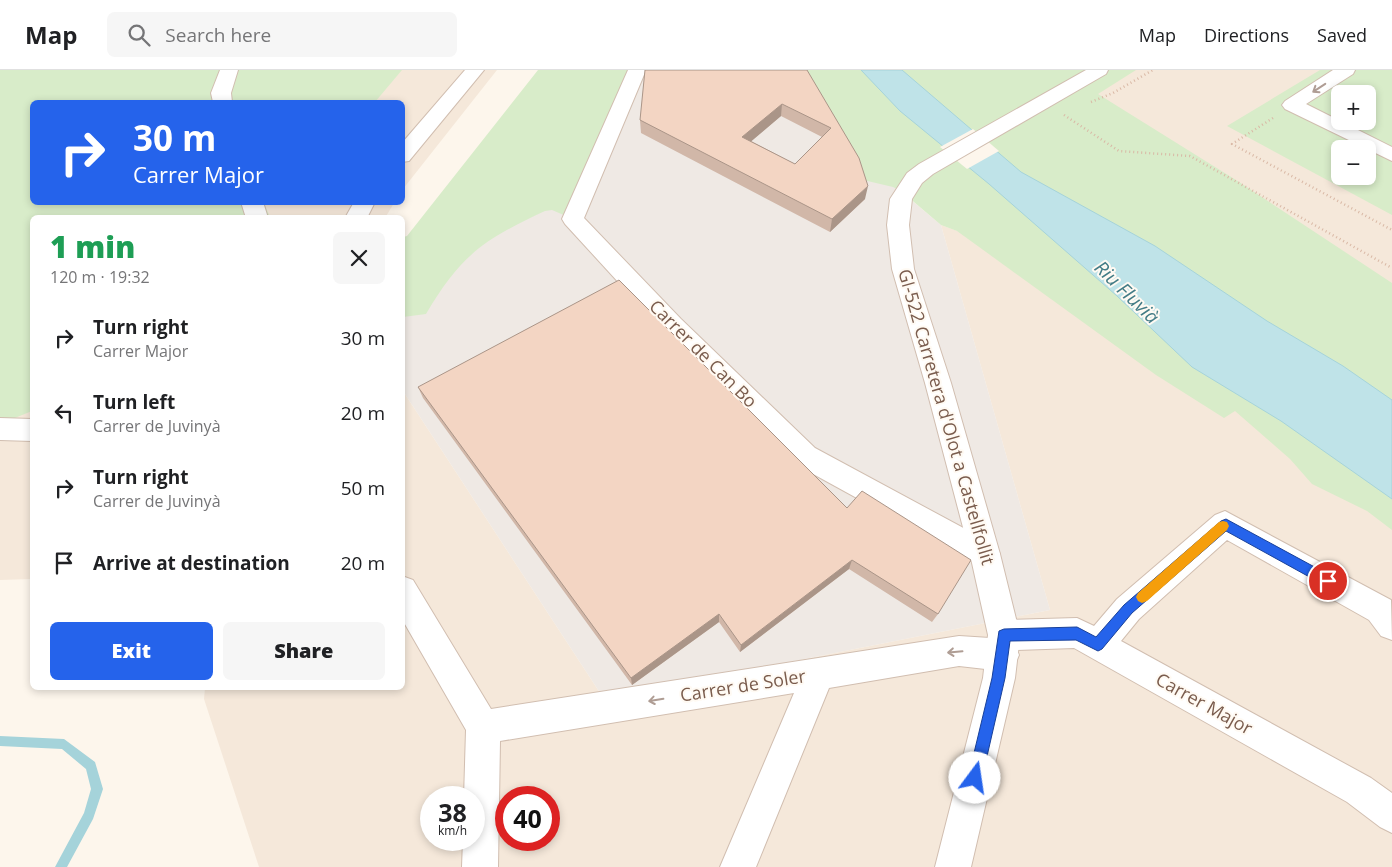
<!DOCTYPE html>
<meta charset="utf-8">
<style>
:root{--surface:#fff;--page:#f6f6f6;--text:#202124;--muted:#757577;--line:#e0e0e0;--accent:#2563eb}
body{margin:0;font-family:"Open Sans",sans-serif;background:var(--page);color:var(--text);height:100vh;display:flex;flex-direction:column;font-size:19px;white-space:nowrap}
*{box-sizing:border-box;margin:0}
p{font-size:16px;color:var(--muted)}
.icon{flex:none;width:28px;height:28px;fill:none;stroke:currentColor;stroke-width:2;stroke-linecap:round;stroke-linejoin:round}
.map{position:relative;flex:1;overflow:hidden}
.drawer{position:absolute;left:30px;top:145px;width:375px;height:475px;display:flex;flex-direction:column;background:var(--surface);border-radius:8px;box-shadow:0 2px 8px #0003}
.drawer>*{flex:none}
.banner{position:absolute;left:30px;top:30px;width:375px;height:105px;border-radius:8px;box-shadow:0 2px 8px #0003;background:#2563eb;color:#fff;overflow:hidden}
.controls{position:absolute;left:1331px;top:15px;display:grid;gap:10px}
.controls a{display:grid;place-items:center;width:45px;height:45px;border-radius:8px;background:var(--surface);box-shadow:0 2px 8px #0003;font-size:25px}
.speed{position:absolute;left:420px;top:716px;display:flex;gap:10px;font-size:25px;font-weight:700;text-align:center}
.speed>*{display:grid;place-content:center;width:65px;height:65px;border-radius:50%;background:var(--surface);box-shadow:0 2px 8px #0003;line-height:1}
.speed small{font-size:12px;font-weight:400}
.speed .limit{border:8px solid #d22;background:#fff;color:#111}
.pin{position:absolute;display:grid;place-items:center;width:42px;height:42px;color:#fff;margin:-21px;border:2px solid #fff;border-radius:50%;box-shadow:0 1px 5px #0007}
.me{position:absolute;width:55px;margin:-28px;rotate:14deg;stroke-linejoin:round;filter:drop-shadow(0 0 4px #0008)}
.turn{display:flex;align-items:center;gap:18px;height:105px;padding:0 20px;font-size:22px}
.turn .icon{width:65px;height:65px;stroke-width:2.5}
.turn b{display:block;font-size:35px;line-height:42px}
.round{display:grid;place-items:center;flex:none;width:52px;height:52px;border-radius:8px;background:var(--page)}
.overview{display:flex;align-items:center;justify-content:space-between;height:85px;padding:0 20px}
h1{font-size:30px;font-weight:800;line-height:38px;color:#1e9e55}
.button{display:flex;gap:10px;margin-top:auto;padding:10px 20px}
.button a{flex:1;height:58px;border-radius:8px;background:var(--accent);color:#fff;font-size:20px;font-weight:800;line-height:58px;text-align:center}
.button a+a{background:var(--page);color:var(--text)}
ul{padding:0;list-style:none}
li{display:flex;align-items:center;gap:15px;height:75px;padding:0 20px}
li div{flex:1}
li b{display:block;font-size:19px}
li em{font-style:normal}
header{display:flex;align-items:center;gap:30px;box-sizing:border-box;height:70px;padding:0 25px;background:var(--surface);border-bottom:1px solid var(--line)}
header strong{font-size:24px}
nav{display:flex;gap:28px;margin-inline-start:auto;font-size:18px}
.search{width:350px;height:45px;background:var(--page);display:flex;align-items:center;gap:12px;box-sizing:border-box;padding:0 18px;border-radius:8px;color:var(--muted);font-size:19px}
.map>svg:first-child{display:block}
</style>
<header>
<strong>Map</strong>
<div class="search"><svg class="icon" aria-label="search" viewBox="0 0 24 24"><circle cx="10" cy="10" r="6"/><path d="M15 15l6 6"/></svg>Search here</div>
<nav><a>Map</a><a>Directions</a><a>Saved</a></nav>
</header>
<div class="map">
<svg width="1392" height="797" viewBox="0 0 1392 797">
<rect width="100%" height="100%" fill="#fdf6ec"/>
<path fill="#f5e8da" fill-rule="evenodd" d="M398 0H497L403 119 402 32H367Z
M1072 0H1392V261L1041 15ZM1340 24H1368V51H1340ZM1340 79H1368V106H1340Z
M233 133H394L385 148 235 147Z
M941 155 985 171 1392 439V797H259L204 629 205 618H402L403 321 604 629 1050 540ZM431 728H474V770H431ZM506 728H549V770H506Z
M0 329 32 330V509L0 510Z"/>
<path fill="#efe9e4" d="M646 0H811L872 97 941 155 1050 540 604 629 403 321V246Z"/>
<path fill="#d8ecc9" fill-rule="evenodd" d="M0 0H402L375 32H32V132L264 133 270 147 32 148V341L0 354Z
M538 0H646L573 149 552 140 545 141C483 170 461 185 426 244L403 247V167L407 166Z
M798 0H1136L1098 24 1236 110 1392 213V460L1367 441 1312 414 1290 389 1235 341 1224 348 1156 305 957 161 941 155 901 121 893 117 859 109Z
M1320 0H1392V145L1227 56ZM1340 24H1368V51H1340ZM1340 79H1368V106H1340Z"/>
<path fill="#bfe3e8" stroke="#a5d3da" d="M861 0H902L1021 102 1155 176 1267 251 1343 296 1392 330V429L1281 351 1192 297 1117 226 989 114 900 41Z"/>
<path fill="#fdf6ec" d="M973 59 999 81 967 99 940 77Z"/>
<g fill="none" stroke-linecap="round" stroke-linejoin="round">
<path fill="#a5d3da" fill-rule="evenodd" d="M0 666 64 669 95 692 103 719 93 749 67 797H55L84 743 91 719 86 699 62 679 0 676Z"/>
<g stroke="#d1beb0" stroke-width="2">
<path id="minor" d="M220 0H238L231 23 232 32H213L211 23Z
M465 0H484L409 91 402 92V73Z
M628 0H646L584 148 681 249 815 378 995 475 1000 484 995 493 985 497 975 493 795 394 663 261 565 154 562 149Z
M1333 0H1355L1353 4 1306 34 1392 77V91L1285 39 1282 35 1285 31Z
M241 132H263L268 148H246Z
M354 132H375L367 148H345Z
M0 348 32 349V371L0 370Z
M1225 441 1391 530 1392 570 1381 566 1369 550 1227 470 1139 549 1121 571 1371 708 1392 723V763L1380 757 1347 732 1074 578 1017 580 1019 585 1014 596 1003 601 959 596 829 618 756 797H720L794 623 500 671 498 797H462L463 770H474V728H464L466 660 402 549V506L413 510 491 639 959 566 990 568 988 565 993 554 1004 550 1077 548 1094 556 1117 529 1215 445Z"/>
</g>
<g stroke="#d1beb0" stroke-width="2">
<path id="tertiary" d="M1086 0H1108L1106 4 933 104 922 113 912 129 909 155 914 199 951 313 1000 484 1020 565 1015 608 971 797H935L983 608 988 565 970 484 925 313 892 199 887 155 890 129 907 103 919 94Z"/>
</g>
<path stroke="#d9b8a5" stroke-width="2.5" stroke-dasharray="1 3" stroke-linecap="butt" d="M1091 32 1113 23 1153 0
M1064 45 1119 81 1190 86 1392 198
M1273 48 1232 74 1392 160"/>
<use href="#minor" fill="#fff" fill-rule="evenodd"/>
<use href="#tertiary" fill="#fff" fill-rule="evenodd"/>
</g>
<path fill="#d1b7a8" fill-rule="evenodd" d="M807 0 865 129 830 162 641 63 640 50ZM781 46 822 67 795 94 751 71Z
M418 317 847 438 938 544 932 552 849 499 740 582 719 552 632 615 423 328Z"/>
<path fill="#aa9588" d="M782 34 781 46 741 80 742 67Z
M868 116 865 129 830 162 832 149Z
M852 490 849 499 740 582 741 575Z
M719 544V552L632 615 631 608Z"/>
<path fill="#f3d5c3" stroke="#aa9588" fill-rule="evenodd" d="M645 0H807L859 88 868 116 832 149 640 50ZM782 34 831 58 795 94 742 67Z
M619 210 847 438 862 421 971 490 938 544 852 490 741 575 719 544 631 608 418 317Z"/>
<defs><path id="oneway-shaft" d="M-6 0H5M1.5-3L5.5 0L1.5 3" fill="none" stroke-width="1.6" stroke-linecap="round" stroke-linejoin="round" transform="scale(1.25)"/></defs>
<g stroke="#af9d94">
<use href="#oneway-shaft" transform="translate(1319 18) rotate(147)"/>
<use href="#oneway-shaft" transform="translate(955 582) rotate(175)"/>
<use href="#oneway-shaft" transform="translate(656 630) rotate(171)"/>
</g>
<path fill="#2563eb" stroke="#184099" d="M1226 449 1333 507 1335 511 1333 515 1328 517 1324 515 1226 461 1132 543 1102 579 1098 581 1076 570 1010 571 1005 608 982 708 980 713 975 715 970 713 968 708 992 608 999 561 1004 559 1077 557 1096 567 1124 535 1221 451Z"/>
<path fill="#f59e0b" d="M1223 451 1227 452 1229 456 1227 460 1147 531 1142 533 1138 531 1136 527 1138 523 1219 452Z"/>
<g text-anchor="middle" stroke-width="4" stroke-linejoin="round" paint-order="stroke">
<g font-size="18" fill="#7a5c4d" stroke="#fffaf3">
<text transform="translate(703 284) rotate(45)" y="6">Carrer de Can Bo</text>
<text transform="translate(946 347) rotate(74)" y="6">GI-522 Carretera d'Olot a Castellfollit</text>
<text transform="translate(743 616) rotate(-9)" y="6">Carrer de Soler</text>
<text transform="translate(1204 634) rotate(29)" y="6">Carrer Major</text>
</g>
<g font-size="19" font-style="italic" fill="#437c86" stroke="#fffaf3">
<text transform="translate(1127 222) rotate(44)" y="7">Riu Fluvià</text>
</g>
</g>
</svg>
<div class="controls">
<a>+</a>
<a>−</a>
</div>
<div class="speed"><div>38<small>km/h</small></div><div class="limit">40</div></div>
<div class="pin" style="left:1328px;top:511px;background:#d93025"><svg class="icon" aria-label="arrive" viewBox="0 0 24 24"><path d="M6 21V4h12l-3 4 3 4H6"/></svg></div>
<svg class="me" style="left:975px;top:708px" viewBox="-20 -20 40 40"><circle r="19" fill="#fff"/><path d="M0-13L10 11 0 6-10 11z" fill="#2563eb"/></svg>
<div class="banner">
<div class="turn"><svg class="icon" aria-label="right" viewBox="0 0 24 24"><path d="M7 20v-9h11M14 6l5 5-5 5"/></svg><div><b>30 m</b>Carrer Major</div></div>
</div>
<section class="drawer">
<div class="overview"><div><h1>1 min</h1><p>120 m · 19:32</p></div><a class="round"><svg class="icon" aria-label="close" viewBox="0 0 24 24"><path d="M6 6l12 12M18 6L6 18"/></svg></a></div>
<ul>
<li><svg class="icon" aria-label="right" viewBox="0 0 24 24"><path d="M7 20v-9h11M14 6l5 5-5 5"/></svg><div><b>Turn right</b><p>Carrer Major</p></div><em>30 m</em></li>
<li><svg class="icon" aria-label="left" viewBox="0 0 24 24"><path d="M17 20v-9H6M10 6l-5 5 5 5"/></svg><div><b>Turn left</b><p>Carrer de Juvinyà</p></div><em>20 m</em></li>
<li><svg class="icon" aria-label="right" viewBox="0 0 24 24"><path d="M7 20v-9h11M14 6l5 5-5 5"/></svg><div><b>Turn right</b><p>Carrer de Juvinyà</p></div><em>50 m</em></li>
<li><svg class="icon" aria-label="arrive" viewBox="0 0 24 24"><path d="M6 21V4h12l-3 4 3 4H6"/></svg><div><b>Arrive at destination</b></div><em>20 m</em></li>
</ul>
<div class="button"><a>Exit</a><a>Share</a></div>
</section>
</div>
